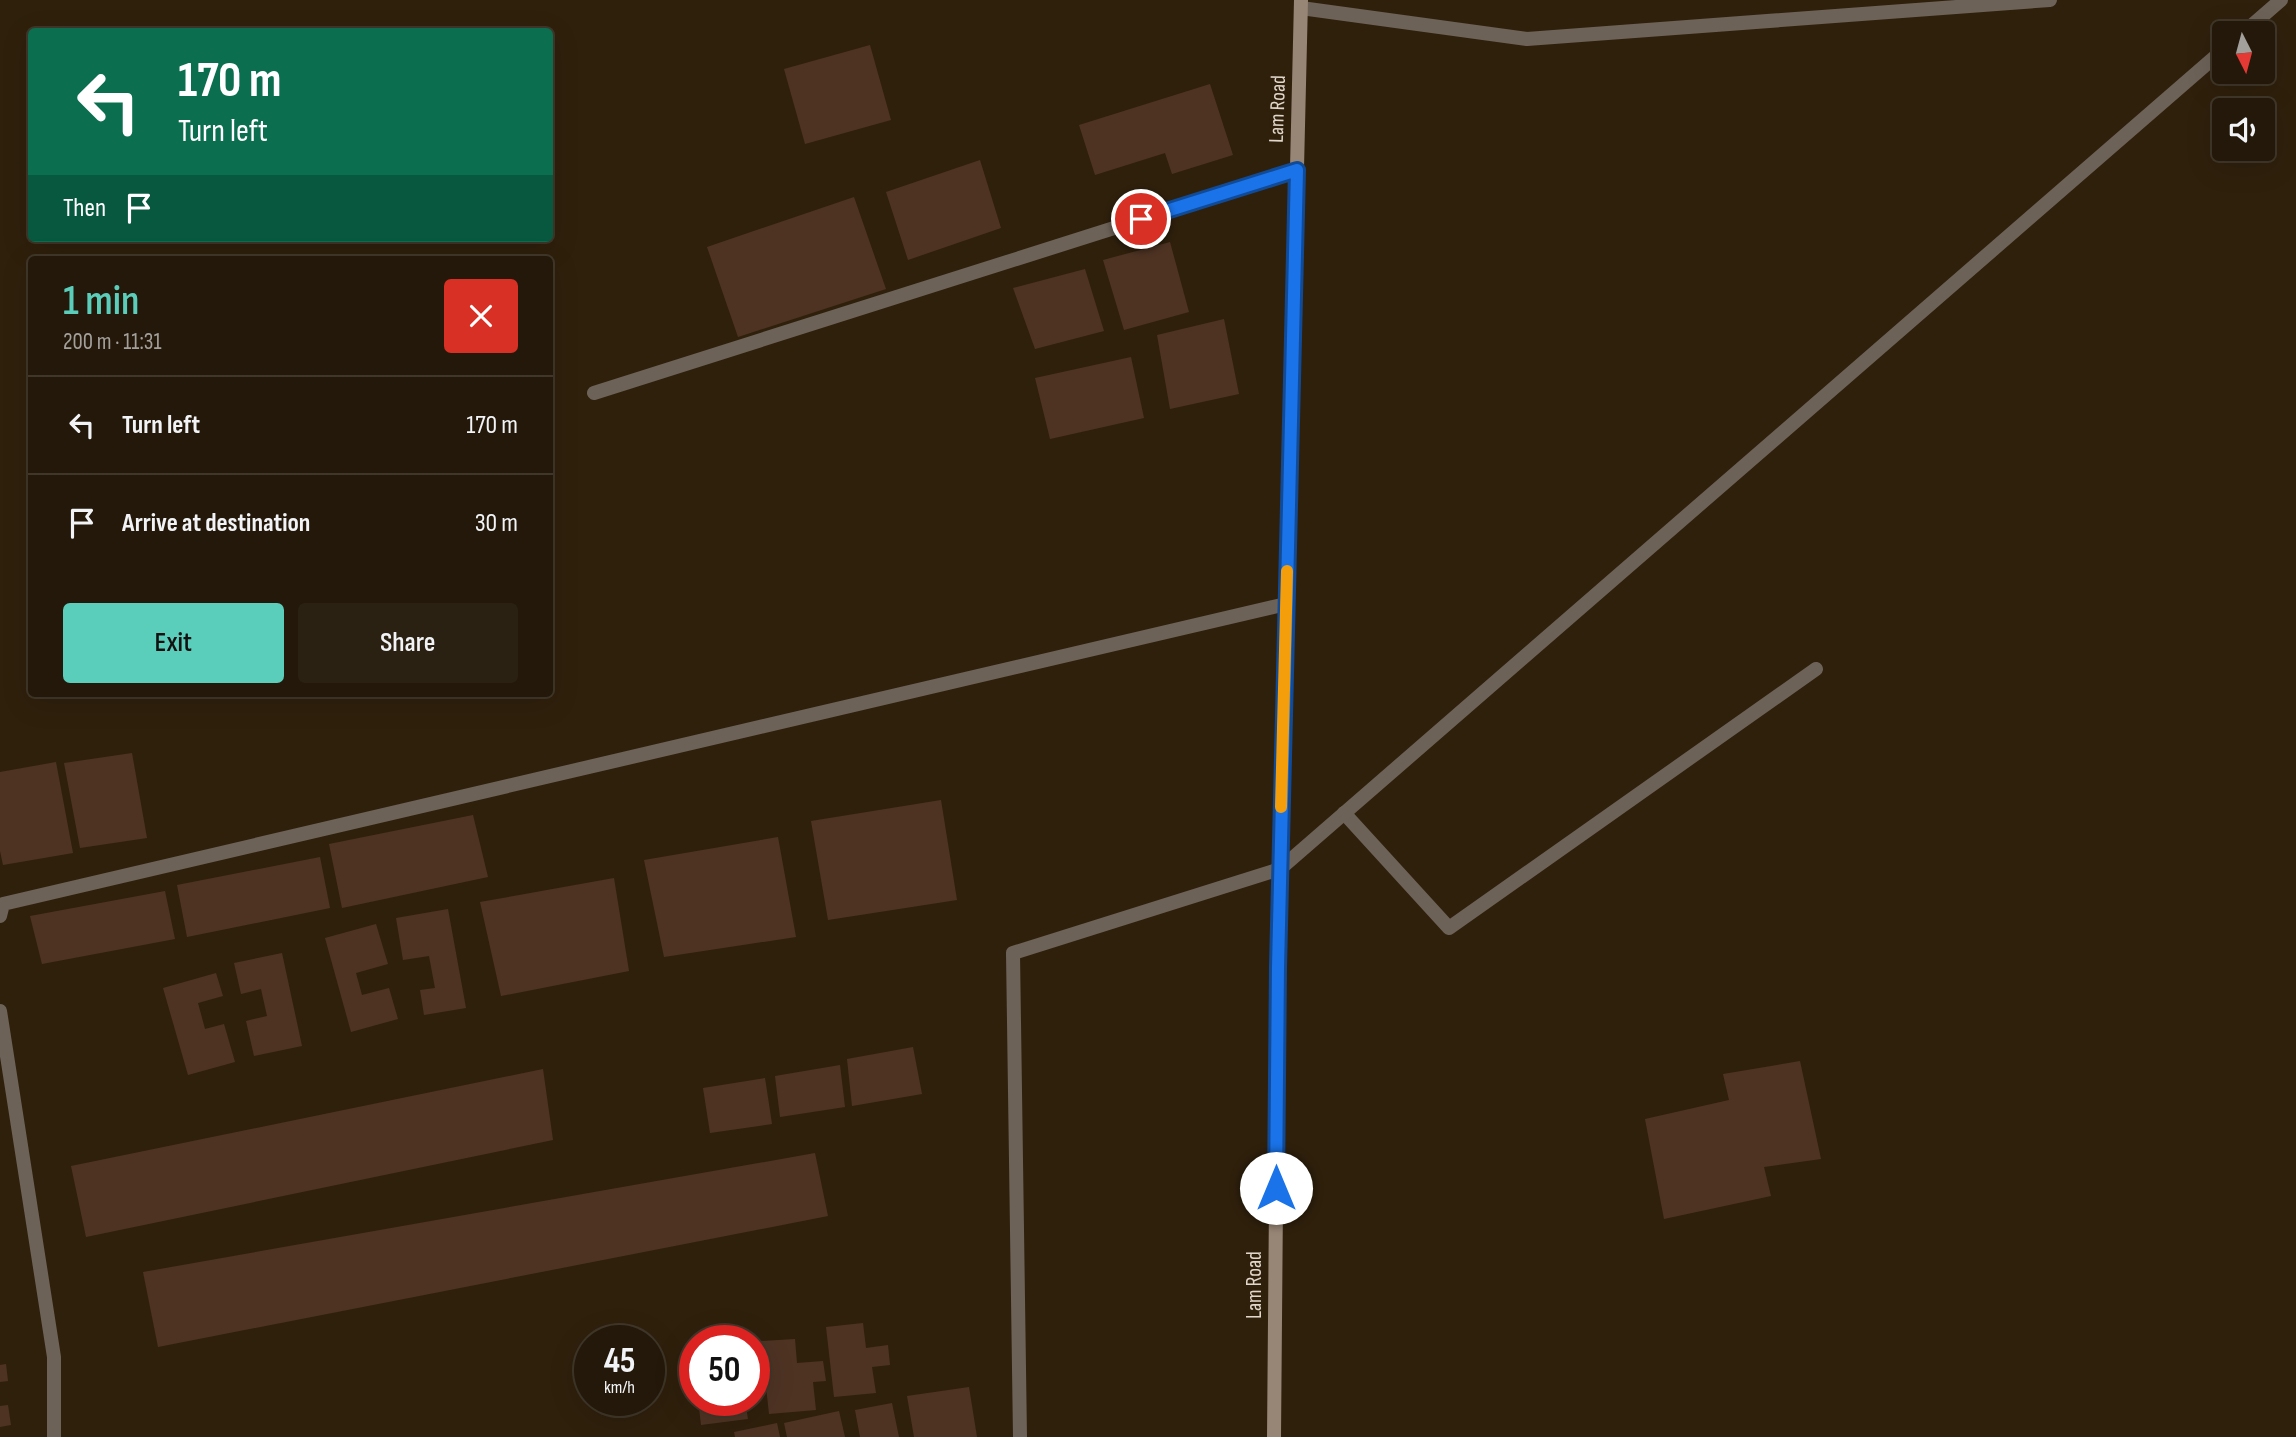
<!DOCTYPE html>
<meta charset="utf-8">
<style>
:root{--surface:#231809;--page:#2b2112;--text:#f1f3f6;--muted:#a3a09c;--line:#40372a;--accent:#5bcebb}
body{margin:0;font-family:"Sofia Sans Condensed",sans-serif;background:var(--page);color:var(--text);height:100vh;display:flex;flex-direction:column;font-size:26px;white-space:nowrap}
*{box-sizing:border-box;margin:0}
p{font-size:23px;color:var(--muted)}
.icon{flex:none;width:38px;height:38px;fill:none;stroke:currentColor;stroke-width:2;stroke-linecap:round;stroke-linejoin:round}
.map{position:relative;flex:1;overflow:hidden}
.sheet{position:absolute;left:28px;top:256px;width:525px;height:441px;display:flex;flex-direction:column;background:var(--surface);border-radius:7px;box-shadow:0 7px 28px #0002,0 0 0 2px var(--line)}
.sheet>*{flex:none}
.banner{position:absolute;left:28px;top:28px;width:525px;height:214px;border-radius:7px;box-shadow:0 7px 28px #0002,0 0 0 2px var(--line);background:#0b6e4f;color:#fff;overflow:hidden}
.needle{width:46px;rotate:174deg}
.buttons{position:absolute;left:2212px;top:21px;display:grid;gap:14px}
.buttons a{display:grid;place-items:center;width:63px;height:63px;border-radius:7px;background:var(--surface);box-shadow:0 7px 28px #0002,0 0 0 2px var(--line);font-size:35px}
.speed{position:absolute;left:574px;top:1325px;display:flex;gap:14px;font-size:35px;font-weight:700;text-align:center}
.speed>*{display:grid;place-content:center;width:91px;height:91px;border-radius:50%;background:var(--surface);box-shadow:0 7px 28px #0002,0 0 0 2px var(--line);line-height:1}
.speed small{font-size:18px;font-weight:400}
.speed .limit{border:10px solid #d22;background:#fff;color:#111}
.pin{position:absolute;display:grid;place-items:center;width:60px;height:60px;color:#fff;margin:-30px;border:4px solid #fff;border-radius:50%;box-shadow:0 2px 7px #0007}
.me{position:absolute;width:77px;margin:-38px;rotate:0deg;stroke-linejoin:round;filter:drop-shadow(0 0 5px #0008)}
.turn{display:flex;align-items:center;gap:24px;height:147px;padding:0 35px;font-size:32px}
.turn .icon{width:91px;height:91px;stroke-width:2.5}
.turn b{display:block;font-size:49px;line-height:60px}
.then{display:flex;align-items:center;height:66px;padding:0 35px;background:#0003;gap:14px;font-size:26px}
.round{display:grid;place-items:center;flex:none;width:74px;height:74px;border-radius:7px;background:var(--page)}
.headline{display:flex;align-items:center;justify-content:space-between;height:119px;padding:0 35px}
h1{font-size:42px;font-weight:600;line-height:52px;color:var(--accent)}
.primary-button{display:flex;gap:14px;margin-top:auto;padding:14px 35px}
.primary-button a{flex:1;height:80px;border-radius:7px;background:var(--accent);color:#111;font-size:28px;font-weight:600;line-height:80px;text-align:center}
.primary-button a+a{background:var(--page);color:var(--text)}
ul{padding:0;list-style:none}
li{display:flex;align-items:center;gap:21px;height:98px;padding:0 35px;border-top:2px solid var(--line)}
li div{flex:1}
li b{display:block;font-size:26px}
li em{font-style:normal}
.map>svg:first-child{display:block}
</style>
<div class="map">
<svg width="2296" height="1437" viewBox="0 0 2296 1437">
<rect width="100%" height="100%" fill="#2f200c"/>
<path fill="#4e3323" d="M870 45 891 120 805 144 784 69Z
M1210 84 1233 155 1172 174 1165 153 1095 175 1079 125Z
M980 160 1001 228 908 260 886 192Z
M854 197 886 289 738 337 707 247Z
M1170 242 1189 312 1124 330 1103 260Z
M1085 269 1104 331 1035 349 1013 288Z
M1224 319 1239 394 1170 409 1157 335Z
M1131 357 1144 418 1050 439 1035 378Z
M132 753 147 838 80 848 64 763Z
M56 762 73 853 3 865 0 851V772Z
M941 800 957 900 828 920 811 821Z
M473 815 488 877 342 908 329 844Z
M778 837 796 937 664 957 644 860Z
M320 857 330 908 187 937 177 885Z
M614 878 629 971 501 996 480 902Z
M165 891 175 939 42 964 30 916Z
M448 909 466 1008 424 1015 420 990 435 988 429 956 403 960 396 918Z
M376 924 388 964 356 973 362 995 389 988 398 1019 351 1032 325 938Z
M282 953 302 1046 254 1056 246 1021 267 1016 261 989 241 994 234 963Z
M216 973 223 996 198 1003 205 1029 224 1024 235 1062 188 1075 163 988Z
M913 1047 922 1094 852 1106 847 1059Z
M1800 1061 1821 1159 1764 1167 1771 1196 1664 1219 1645 1119 1729 1100 1723 1074Z
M840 1065 845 1107 780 1117 775 1076Z
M543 1069 553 1140 86 1237 71 1166Z
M765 1078 772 1124 710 1133 703 1088Z
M815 1153 828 1216 158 1347 143 1272Z
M863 1323 866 1348 888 1345 890 1365 872 1367 876 1393 834 1397 826 1327Z
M795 1339 797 1363 823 1361 826 1381 813 1382 816 1410 769 1414 761 1341Z
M6 1364 8 1381 0 1382V1365Z
M969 1387 977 1437H914L907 1396Z
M698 1400H745L748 1419 701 1425Z
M892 1403 899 1437H860L855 1410Z
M8 1405 11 1425 0 1427V1406Z
M839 1411 845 1437H787L784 1423Z
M777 1423 780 1437H735L734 1432Z"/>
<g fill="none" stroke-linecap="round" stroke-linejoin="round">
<path stroke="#6d6258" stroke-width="14" d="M1301 8 1527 39 2050 0
M594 393 1297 170"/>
<path stroke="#6d6258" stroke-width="14" d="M1344 813 1449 928 1816 669
M0 916 3 904 1286 604
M0 1011 54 1357V1437
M1020 1437 1013 953 1280 869"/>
<path stroke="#6d6258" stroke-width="14" d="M2243 33 2281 0
M1280 869 2224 49"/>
<path stroke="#978575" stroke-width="14" d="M1274 1437 1278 967 1301 0"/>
</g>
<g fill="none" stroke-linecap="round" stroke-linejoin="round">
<g stroke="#114b97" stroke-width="18">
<path id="route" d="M1141 219 1297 170 1278 967 1276 1188"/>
</g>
<use href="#route" stroke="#1a73e8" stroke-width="12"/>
<path stroke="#f59e0b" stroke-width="12" d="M1281 807 1287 571"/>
</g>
<g text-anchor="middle" stroke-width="7" stroke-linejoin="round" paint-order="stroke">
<g font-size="21" fill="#e1d7cb" stroke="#2f200c">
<text transform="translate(1277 109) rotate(-88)" y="7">Lam Road</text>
<text transform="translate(1254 1285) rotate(-90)" y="7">Lam Road</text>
</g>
</g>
</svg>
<div class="buttons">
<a><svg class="needle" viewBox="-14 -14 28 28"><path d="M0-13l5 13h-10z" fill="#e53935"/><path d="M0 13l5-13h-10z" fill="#a3a09c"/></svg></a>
<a><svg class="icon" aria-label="sound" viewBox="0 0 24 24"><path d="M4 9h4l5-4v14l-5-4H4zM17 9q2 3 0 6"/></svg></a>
</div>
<div class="speed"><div>45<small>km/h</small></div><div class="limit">50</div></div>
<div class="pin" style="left:1141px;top:219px;background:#d93025"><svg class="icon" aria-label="arrive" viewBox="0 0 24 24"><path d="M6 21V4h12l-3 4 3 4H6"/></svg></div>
<svg class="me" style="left:1276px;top:1188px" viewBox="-20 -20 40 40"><circle r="19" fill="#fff"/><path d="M0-13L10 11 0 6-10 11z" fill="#1a73e8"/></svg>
<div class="banner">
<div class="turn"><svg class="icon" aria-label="left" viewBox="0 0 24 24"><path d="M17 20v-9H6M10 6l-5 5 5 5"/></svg><div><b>170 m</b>Turn left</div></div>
<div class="then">Then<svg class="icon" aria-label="arrive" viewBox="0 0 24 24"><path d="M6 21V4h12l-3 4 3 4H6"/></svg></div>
</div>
<section class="sheet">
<div class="headline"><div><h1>1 min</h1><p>200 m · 11:31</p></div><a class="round" style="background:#d93025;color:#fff"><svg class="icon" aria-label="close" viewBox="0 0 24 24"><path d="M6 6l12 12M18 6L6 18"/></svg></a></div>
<ul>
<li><svg class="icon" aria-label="left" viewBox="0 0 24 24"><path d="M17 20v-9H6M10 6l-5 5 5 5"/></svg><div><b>Turn left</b></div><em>170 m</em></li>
<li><svg class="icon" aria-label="arrive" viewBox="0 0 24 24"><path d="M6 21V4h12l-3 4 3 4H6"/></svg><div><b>Arrive at destination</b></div><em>30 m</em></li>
</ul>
<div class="primary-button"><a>Exit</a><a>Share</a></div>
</section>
</div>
